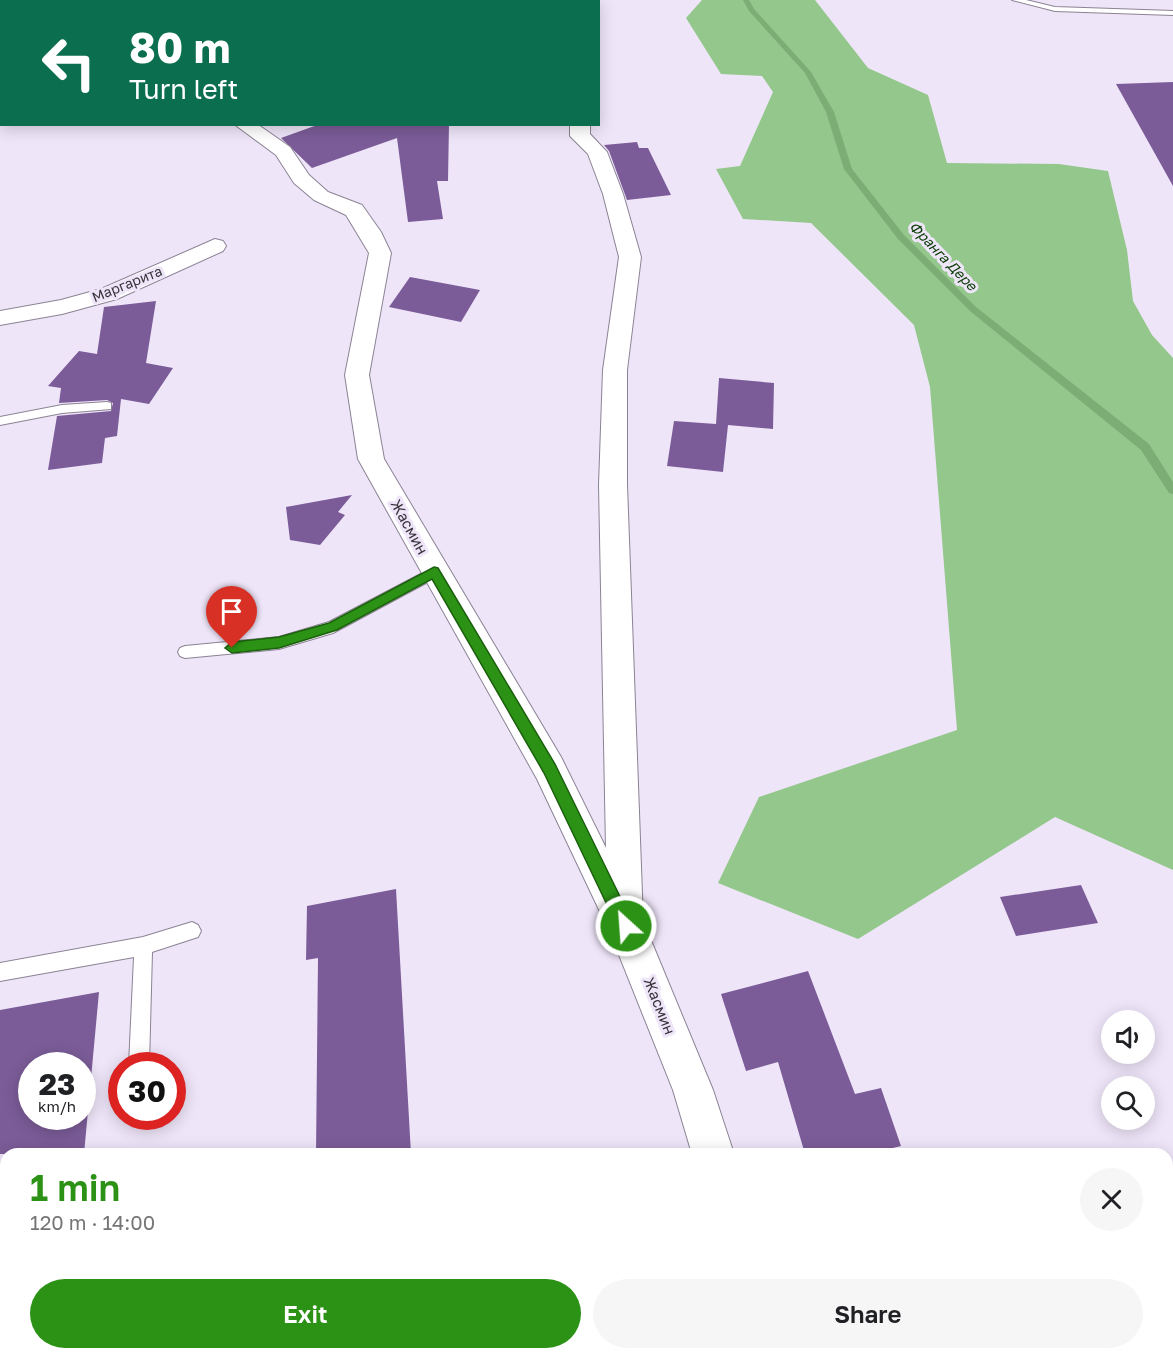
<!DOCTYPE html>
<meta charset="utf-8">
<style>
:root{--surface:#fff;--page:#f6f6f6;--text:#202124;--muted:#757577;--accent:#2b9215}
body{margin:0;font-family:"Golos Text",sans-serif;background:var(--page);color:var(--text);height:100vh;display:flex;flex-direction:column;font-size:22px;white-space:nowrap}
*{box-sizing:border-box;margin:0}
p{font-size:20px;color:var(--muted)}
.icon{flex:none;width:33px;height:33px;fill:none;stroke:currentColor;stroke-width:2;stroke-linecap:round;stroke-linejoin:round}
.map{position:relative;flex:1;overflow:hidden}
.sheet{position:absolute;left:0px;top:1148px;width:1173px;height:212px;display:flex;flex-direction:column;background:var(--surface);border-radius:18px 18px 0 0;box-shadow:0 3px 15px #0003}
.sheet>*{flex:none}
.hud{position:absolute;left:0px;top:0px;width:600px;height:126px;box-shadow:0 3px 15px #0003;background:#0b6e4f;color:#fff;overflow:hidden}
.buttons{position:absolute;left:1101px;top:1010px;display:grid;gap:12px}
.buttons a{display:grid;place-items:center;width:54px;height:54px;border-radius:50%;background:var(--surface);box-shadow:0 3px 15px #0003;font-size:30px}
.speed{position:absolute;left:18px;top:1052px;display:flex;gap:12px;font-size:30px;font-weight:700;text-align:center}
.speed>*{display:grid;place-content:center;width:78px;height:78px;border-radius:50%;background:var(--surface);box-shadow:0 3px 15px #0003;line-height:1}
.speed small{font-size:15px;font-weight:400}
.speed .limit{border:9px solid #d22;background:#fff;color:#111}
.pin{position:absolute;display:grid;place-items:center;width:51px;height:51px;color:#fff;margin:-62px -26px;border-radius:50% 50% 50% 0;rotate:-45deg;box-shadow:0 0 6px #0007}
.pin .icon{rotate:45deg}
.me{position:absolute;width:66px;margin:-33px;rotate:334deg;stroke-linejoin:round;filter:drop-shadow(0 0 4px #0008)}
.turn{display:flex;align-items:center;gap:21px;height:126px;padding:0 30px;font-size:27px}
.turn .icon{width:78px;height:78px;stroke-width:2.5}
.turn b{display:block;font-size:42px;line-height:51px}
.round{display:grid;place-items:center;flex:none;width:63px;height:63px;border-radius:32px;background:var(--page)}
.summary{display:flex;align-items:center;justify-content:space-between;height:102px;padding:0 30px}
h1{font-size:36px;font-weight:600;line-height:45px;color:var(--accent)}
.button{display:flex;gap:12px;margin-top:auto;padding:12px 30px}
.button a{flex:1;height:69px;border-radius:36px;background:var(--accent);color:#fff;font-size:24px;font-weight:600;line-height:69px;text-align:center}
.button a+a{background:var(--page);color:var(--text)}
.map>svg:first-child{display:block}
</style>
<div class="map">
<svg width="1173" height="1358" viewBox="0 0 1173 1358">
<rect width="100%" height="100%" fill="#efe5f9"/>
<path fill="#94c78c" d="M702 0H815L868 68 928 95 947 163 1059 164 1108 171 1127 250 1133 301 1152 335 1173 358V870L1055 817 858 939 718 883 759 797 957 730 930 387 914 325 811 223 743 219 716 169 740 166 773 92 762 76 721 74 686 18Z"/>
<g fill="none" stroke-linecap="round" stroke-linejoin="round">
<path fill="#7cad74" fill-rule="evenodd" d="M743 0H749L754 9 811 72 834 112 852 169 904 235 976 307 1149 444 1173 482V494L1169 493 1141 450 970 311 898 239 844 169 826 112 805 73 749 11Z"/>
</g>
<path fill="#7b5c98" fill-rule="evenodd" d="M1173 82V186L1116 84Z
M320 124H449L448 181H437L443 219 408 222 397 138 312 168 281 138Z
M637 142 639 148H648L671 195 627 200 609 151 604 145Z
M410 277 480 290 461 322 389 307Z
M156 301 146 363 173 368 149 404 121 399 117 436 105 438 102 463 48 470 57 416 111 411 113 403 107 400 59 403 61 388 48 386 79 351 97 354 104 307Z
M719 378 774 383 773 429 728 425 723 472 667 466 674 421 716 424Z
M352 495 338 512 345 515 320 545 290 540 286 507Z
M1081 885 1098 923 1016 936 1000 897Z
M396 889 411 1154H316L318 958 306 960 307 906Z
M808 971 855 1094 881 1088 901 1146 868 1154H805L778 1062 746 1071 721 994Z
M99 992 84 1154H0V1010ZM32 1065H82V1116H32Z"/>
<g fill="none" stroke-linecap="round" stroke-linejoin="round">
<g stroke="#8b8394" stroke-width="2">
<path id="service" d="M1012 0H1026L1055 7 1173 11V15L1055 11Z
M107 402 111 403V409L62 413 0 425V417L62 405Z
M434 567 439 568 441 572 439 576 333 633 279 649 185 658 180 656 178 652 180 648 185 646 279 637 329 622Z
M192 922 198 925 201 931 198 937 152 952 149 1065H129L134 957 0 981V963L143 937Z
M127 1116H147V1117L144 1124 137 1127 130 1124Z"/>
</g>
<g stroke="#8b8394" stroke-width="2">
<path id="minor" d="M106 0H122L123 2H106Z
M505 0H521L522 2H505Z
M234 124H257L290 147 309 175 328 192 362 205 381 232 391 253 369 375 384 459 561 757 606 848 599 485 603 370 619 257 603 194 588 154 570 136V124H590V134L607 152 623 194 641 257 627 370V485L643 921 713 1090 734 1154H692L673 1090 611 935 537 779 358 459 345 375 369 253 346 215 314 200 294 183 276 155Z
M215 239 223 241 226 246 223 251 117 299 62 314 0 325V311L61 300 101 289Z
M743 1353H789L790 1358H744Z"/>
</g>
<use href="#service" fill="#fff" fill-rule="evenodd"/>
<use href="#minor" fill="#fff" fill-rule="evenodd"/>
</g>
<path fill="#2b9215" stroke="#1c5f0e" stroke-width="1.5" d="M434 567 438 568 555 764 632 921 634 926 632 932 626 934 620 932 544 773 432 579 337 630 279 648 232 653 225 648 232 642 279 637 329 623Z"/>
<g text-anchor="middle" stroke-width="6" stroke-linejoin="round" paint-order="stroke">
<g font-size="14" font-style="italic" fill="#083c00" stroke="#efe5f9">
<text transform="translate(943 256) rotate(46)" y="5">Франга Дере</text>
</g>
<g font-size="14" fill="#36333a" stroke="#efe5f9">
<text transform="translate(127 284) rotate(-22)" y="5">Маргарита</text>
</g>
<g font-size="15" fill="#36333a" stroke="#efe5f9">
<text transform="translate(409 527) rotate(61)" y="5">Жасмин</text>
<text transform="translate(659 1006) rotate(68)" y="5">Жасмин</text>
</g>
</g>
</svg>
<div class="buttons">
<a><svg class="icon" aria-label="sound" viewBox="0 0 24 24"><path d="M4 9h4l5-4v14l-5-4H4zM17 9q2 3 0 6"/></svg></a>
<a><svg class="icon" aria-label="search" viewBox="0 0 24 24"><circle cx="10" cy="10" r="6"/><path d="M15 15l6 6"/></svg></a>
</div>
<div class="speed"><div>23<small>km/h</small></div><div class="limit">30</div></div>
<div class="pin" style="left:232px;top:648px;background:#d93025"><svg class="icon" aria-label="arrive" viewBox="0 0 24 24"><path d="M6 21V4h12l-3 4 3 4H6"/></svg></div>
<svg class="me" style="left:626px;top:926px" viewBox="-20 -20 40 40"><circle r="17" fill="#2b9215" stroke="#fff" stroke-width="3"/><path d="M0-11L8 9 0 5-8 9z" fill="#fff"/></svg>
<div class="hud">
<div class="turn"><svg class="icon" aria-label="left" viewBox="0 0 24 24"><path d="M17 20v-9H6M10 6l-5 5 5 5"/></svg><div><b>80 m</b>Turn left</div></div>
</div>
<section class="sheet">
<div class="summary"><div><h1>1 min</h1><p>120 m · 14:00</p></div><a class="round"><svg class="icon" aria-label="close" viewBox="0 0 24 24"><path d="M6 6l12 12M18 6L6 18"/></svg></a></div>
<div class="button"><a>Exit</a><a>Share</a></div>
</section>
</div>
